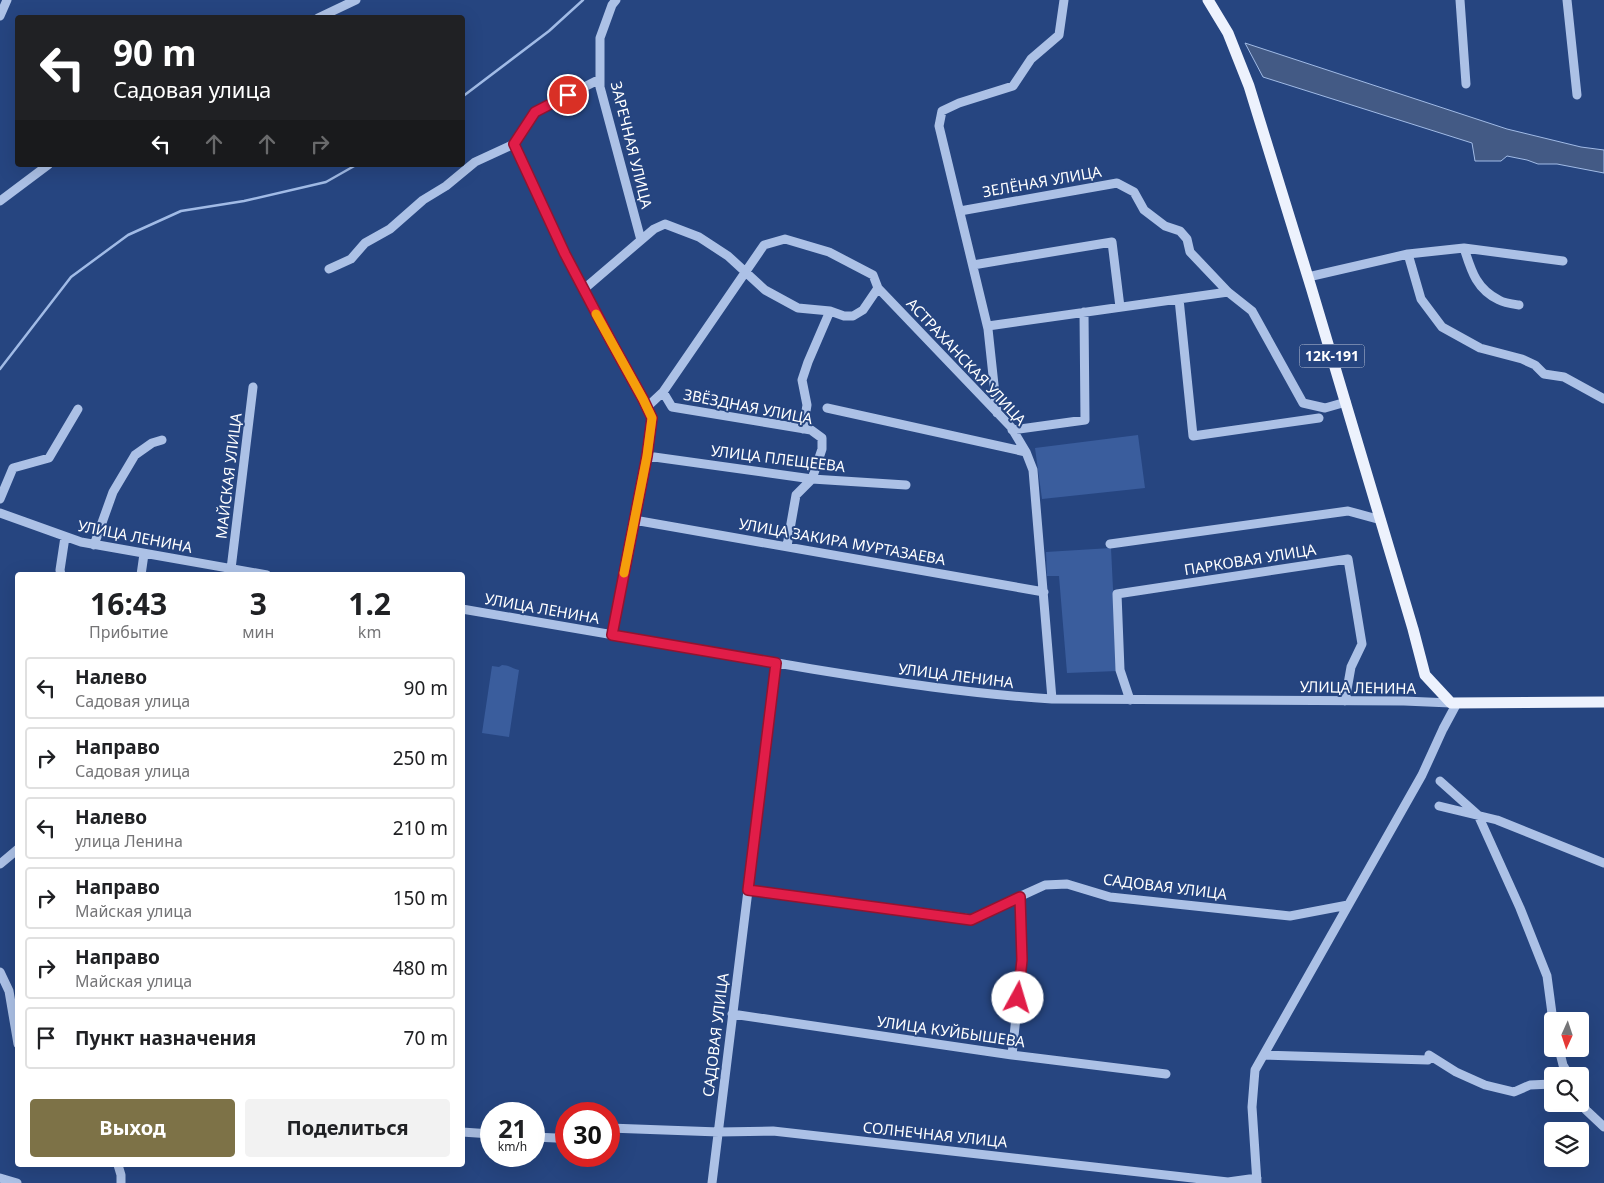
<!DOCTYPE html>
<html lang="ru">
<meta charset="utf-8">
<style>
:root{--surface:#fff;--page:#f2f2f2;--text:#202124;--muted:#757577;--line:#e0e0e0;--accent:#7d7247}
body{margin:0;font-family:"Noto Sans",sans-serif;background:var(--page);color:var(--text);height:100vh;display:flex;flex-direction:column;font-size:19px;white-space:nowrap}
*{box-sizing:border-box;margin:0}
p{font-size:16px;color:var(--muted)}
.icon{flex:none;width:28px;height:28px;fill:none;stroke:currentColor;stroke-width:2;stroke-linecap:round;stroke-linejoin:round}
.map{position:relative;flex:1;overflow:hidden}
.details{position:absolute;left:15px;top:572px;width:450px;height:595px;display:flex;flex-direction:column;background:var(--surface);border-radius:5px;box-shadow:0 5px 20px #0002}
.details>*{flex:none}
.hud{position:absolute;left:15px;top:15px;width:450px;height:152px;border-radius:5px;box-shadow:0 5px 20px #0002;background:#202124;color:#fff;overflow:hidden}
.needle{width:32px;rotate:183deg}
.tools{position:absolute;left:1544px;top:1012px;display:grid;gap:10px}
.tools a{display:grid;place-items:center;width:45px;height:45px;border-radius:5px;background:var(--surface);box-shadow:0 5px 20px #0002;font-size:25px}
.speed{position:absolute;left:480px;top:1102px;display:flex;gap:10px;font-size:25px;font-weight:700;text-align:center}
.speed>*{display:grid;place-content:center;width:65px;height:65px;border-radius:50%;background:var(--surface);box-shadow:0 5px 20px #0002;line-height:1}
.speed small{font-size:12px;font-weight:400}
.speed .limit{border:8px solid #d22;background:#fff;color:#111}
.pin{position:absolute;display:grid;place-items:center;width:42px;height:42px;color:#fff;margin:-21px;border:2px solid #fff;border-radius:50%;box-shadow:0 1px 5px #0007}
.me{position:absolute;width:55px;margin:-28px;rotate:6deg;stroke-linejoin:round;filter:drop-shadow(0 0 4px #0008)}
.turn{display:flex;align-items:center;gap:18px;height:105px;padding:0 15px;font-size:22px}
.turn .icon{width:65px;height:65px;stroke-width:2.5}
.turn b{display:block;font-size:35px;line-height:42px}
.lanes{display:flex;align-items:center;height:48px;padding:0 15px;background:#0003;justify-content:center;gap:25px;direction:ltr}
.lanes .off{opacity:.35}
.eta{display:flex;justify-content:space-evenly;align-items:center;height:85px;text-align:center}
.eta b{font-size:30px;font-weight:700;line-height:35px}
.action{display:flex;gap:10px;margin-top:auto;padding:10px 15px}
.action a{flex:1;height:58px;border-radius:5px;background:var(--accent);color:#fff;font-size:20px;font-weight:700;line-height:58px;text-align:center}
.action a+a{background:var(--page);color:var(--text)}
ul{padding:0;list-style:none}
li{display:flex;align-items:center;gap:15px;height:62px;margin:0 10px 8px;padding:0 5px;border:2px solid var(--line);border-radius:5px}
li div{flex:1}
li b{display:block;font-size:19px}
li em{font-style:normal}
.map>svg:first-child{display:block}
</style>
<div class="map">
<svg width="1604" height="1183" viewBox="0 0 1604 1183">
<rect width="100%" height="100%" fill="#264580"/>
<path fill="#3a5d9d" d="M1138 435 1145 488 1042 499 1035 448Z
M1111 548 1117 671 1067 673 1059 576H1047L1046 552Z
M502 665C509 665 513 669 519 670L509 737 482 733 492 666 499 667Z"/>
<path fill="#435a85" stroke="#a1bbe6" d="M1245 43 1507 129 1581 147 1604 150V173L1557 164H1538L1527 160 1507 156 1501 161H1475L1472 143 1263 77Z"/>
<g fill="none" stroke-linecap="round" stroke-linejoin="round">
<path stroke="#a1bbe6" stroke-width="2.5" d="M462 97 549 31 583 0
M0 369 71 277 128 235 181 211 244 201 326 182 356 165"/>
<path stroke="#acc1e6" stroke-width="9" d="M616 0 612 5 600 38V87L641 240
M1460 0 1466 84
M1567 0 1577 95
M0 16 7 0
M318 18 356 0
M514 144 565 254 611 343 643 399 652 418 647 456 612 635
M0 201 48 165
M960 211 1117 183 1134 192 1144 210 1165 226 1180 231 1187 239 1190 252 1228 292 1252 311 1303 403 1325 408 1346 402
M1464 248C1471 270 1476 289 1499 300 1504 303 1512 304 1519 305
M1408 254 1421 299 1442 327 1480 348 1522 359 1535 365 1544 374 1564 377 1604 399
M973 265 1112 242 1120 307
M329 269 351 259 365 243 390 229 423 200 446 186 475 162 514 144 535 112 600 79
M1308 277 1408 254 1464 248 1563 261
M584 289 654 229 665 224 699 237 728 256 765 290 798 308 830 311 844 316H853L863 310 878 288
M1179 299 1193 436 1319 418
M988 326 1228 292
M663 392 672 407 811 430 822 438V449L812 479 796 495 787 546
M647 407 663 392 764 245 785 239 829 252 873 275 878 288 1011 427 1026 452 1033 470 1052 699
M827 408 1026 452
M997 413 988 329 939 126 942 111 959 103 1013 86 1031 59 1059 35 1064 0
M803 429 807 405 802 380 808 362 830 311
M1012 430 1085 420 1084 312
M647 456 812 479 906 485
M0 499 13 468 49 458 78 409
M0 513 81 542 267 575
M634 520 1044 592
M1110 544 1348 511 1381 520
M94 545 113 492 135 455 152 443 162 440
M231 569 253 387
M61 575 60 570 65 537
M141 575 144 554
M462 609C579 629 696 650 812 669 892 682 972 694 1052 699L1404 701 1451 703
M1130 700 1120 670 1117 594 1348 559 1362 644 1351 667 1345 701
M1440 781 1478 815 1520 908 1547 976 1553 1021
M1439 806 1497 820 1604 863
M0 864 18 849
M748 890 971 919 1045 885 1067 884 1110 897 1290 916 1348 905
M0 972 9 991 18 1044
M732 1014 1012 1055 1166 1074
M1559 1049 1563 1065 1569 1076
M1012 1055 1022 960 1019 897
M1264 1055 1428 1060
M1429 1055 1456 1072 1485 1085 1514 1092 1530 1085 1552 1084
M1580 1098 1586 1110 1604 1127
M609 1128 719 1132 773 1131 1228 1182 1257 1178
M462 1132 491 1134
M534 1137 556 1138 566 1133
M118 1165 121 1175V1183
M0 1178 17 1183
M712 1183 776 663
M1257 1183 1252 1107 1255 1070 1422 775 1443 729 1457 703"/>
<path stroke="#edf2fd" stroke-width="11" d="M1208 0 1228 33 1249 86 1311 287 1413 629 1425 675 1451 703 1604 702"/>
</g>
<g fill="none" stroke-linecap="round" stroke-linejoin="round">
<g stroke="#92132f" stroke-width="12">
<path id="route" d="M568 95 535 112 514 144 565 254 612 343 643 399 652 418 647 456 612 635 776 663 748 890 971 920 1020 897 1022 960 1018 998"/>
</g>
<use href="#route" stroke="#e11d48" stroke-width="9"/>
<path stroke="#f59e0b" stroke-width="9" d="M596 314 643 399 652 418 647 456 624 573"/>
</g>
<g text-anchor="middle" stroke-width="4" stroke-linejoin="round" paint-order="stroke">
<rect fill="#264580" stroke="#bec7d9" stroke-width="1" x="1299.5" y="344.5" width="65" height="23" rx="4"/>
<g font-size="14" font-weight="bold" fill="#fff">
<text x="1332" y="361">12К-191</text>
</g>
<g font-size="15" fill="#fff" stroke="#264580">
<text transform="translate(631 145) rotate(76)" y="5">ЗАРЕЧНАЯ УЛИЦА</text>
<text transform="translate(1042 182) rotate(-10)" y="5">ЗЕЛЁНАЯ УЛИЦА</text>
<text transform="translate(966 362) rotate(47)" y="5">АСТРАХАНСКАЯ УЛИЦА</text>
<text transform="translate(748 407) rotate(11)" y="5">ЗВЁЗДНАЯ УЛИЦА</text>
<text transform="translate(778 459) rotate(7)" y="5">УЛИЦА ПЛЕЩЕЕВА</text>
<text transform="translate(229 476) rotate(-83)" y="5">МАЙСКАЯ УЛИЦА</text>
<text transform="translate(135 537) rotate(11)" y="5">УЛИЦА ЛЕНИНА</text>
<text transform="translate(842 542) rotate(10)" y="5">УЛИЦА ЗАКИРА МУРТАЗАЕВА</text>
<text transform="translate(1250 560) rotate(-9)" y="5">ПАРКОВАЯ УЛИЦА</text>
<text transform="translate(542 609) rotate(10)" y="5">УЛИЦА ЛЕНИНА</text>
<text transform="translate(956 676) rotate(7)" y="5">УЛИЦА ЛЕНИНА</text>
<text transform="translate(1358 688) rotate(1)" y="5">УЛИЦА ЛЕНИНА</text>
<text transform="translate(1165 887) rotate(7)" y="5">САДОВАЯ УЛИЦА</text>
<text transform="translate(951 1032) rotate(8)" y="5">УЛИЦА КУЙБЫШЕВА</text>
<text transform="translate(716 1035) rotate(-83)" y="5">САДОВАЯ УЛИЦА</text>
<text transform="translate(935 1135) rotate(6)" y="5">СОЛНЕЧНАЯ УЛИЦА</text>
</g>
</g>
</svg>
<div class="tools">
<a><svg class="needle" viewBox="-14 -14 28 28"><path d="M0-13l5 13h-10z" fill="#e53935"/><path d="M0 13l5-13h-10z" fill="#757577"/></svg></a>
<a><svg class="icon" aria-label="search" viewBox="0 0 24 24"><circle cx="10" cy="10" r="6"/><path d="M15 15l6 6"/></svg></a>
<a><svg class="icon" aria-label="layers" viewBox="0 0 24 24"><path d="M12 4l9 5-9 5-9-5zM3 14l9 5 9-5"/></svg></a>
</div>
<div class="speed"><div>21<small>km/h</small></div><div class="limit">30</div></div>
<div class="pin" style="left:568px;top:95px;background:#d93025"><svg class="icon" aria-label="arrive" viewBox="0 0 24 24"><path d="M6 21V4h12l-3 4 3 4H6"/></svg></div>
<svg class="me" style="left:1018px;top:998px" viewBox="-20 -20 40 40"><circle r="19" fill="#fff"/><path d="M0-13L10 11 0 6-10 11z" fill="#e11d48"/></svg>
<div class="hud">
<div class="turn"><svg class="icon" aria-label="left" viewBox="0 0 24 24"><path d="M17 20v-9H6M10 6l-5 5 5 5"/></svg><div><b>90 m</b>Садовая улица</div></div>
<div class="lanes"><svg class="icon" aria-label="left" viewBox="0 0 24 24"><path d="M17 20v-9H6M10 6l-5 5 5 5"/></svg><svg class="icon off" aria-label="ahead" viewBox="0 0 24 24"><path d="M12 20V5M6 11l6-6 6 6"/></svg><svg class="icon off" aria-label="ahead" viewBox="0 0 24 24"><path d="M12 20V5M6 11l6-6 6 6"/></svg><svg class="icon off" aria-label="right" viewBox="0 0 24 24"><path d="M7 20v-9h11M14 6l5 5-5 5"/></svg></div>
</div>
<section class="details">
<div class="eta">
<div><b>16:43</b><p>Прибытие</p></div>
<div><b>3</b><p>мин</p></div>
<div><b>1.2</b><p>km</p></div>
</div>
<ul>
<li><svg class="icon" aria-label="left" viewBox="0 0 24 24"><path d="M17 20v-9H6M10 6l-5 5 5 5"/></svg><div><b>Налево</b><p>Садовая улица</p></div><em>90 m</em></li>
<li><svg class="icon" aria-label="right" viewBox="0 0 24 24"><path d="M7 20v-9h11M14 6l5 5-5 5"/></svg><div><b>Направо</b><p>Садовая улица</p></div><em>250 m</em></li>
<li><svg class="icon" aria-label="left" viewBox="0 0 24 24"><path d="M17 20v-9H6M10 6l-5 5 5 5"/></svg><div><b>Налево</b><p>улица Ленина</p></div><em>210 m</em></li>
<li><svg class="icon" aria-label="right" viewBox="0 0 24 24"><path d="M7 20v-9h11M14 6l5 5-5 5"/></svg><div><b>Направо</b><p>Майская улица</p></div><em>150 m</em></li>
<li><svg class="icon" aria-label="right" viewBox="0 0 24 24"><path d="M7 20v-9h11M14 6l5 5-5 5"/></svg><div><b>Направо</b><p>Майская улица</p></div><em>480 m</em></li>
<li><svg class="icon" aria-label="arrive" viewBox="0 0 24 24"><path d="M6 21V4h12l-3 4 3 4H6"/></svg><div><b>Пункт назначения</b></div><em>70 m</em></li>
</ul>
<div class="action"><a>Выход</a><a>Поделиться</a></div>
</section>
</div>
